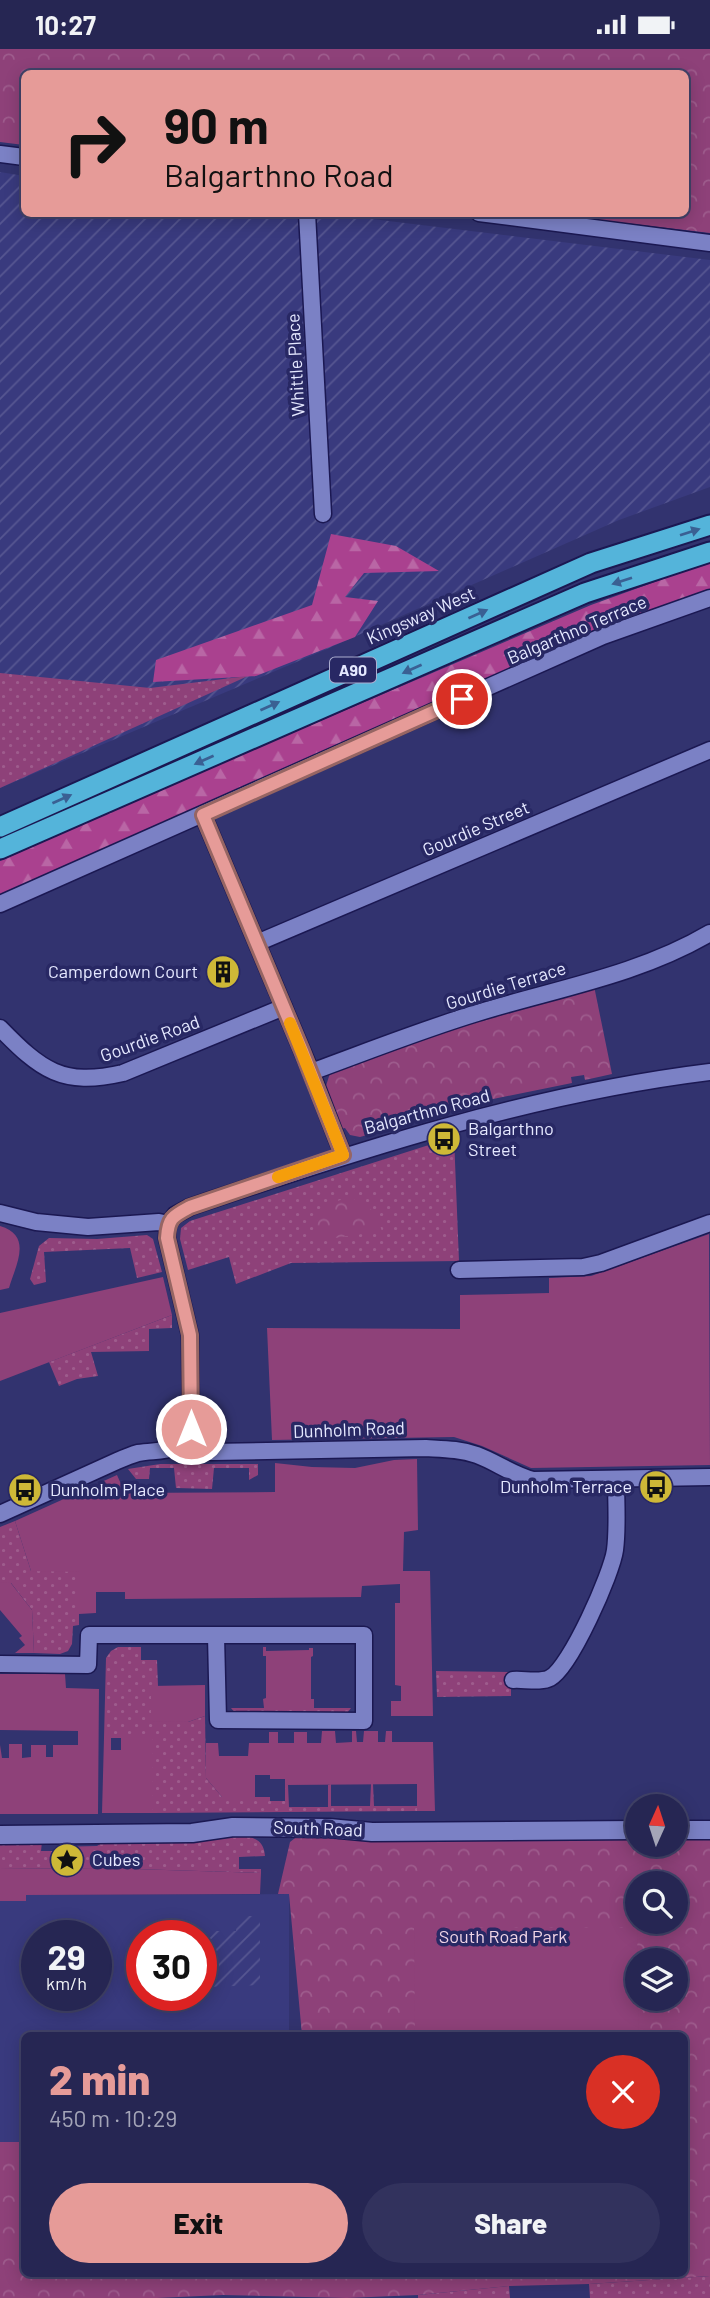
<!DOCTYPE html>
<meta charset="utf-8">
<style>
:root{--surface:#262653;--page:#32325d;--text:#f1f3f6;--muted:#a4a5b8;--line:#42436a;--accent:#e69b98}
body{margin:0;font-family:Barlow,sans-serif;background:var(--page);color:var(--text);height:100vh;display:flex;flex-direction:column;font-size:26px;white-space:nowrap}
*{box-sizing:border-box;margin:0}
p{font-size:23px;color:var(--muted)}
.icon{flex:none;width:38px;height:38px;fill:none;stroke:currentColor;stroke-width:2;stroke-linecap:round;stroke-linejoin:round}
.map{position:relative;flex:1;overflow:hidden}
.panel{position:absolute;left:21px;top:1983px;width:667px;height:245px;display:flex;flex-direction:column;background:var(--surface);border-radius:10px;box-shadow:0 4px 18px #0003,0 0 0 2px var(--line)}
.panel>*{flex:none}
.banner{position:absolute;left:21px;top:21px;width:668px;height:147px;border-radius:10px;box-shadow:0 4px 18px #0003,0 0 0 2px var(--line);background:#e69b98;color:#111;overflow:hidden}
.needle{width:46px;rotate:3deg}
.tools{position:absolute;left:625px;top:1745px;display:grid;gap:14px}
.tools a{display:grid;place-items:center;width:63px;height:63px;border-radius:50%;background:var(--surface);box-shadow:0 4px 18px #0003,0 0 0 2px var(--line);font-size:35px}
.speed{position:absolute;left:21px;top:1871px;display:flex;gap:14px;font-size:35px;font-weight:700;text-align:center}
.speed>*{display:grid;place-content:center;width:91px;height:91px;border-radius:50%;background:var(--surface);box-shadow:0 4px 18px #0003,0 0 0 2px var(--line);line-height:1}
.speed small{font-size:18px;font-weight:400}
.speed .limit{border:10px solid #d22;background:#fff;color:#111}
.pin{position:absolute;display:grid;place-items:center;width:60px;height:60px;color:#fff;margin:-30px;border:4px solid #fff;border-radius:50%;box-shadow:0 2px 7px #0007}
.me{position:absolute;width:77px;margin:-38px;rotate:0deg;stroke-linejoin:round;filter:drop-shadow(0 0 5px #0008)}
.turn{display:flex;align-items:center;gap:24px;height:147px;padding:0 28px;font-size:32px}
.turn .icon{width:91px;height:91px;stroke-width:2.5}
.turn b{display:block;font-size:49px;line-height:60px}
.round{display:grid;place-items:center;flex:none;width:74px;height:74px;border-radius:37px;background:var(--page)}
.summary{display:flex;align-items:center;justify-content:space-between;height:119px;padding:0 28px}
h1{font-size:42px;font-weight:800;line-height:52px;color:var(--accent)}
.button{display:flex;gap:14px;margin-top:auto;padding:14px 28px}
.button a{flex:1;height:80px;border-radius:42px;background:var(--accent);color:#111;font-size:28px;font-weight:800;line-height:80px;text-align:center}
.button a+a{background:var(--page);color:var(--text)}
.status{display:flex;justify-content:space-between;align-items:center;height:49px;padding:0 35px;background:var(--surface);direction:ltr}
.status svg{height:19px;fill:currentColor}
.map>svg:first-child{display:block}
</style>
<div class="status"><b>10:27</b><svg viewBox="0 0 49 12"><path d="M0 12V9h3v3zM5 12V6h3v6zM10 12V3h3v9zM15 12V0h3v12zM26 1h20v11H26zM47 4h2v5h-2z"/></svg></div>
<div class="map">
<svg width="710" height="2249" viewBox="0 0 710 2249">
<defs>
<pattern id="industrial-furrows" width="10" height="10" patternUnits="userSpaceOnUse" patternTransform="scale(1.75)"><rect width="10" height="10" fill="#393a7e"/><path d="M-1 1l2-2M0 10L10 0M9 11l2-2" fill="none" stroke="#565691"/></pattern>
<pattern id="grass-dots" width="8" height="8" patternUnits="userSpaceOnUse" patternTransform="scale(1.75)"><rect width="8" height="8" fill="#8e4179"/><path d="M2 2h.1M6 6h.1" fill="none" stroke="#9e5c8d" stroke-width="1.8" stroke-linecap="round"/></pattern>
<pattern id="forest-firs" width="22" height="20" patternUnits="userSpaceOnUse" patternTransform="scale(1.75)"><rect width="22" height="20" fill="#aa418f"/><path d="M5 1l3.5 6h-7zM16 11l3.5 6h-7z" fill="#b966a5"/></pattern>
<pattern id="park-crowns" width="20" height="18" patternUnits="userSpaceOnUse" patternTransform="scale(1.75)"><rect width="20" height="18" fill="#8e4179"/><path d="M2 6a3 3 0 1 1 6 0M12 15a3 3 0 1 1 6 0" fill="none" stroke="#9e5c8d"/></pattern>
</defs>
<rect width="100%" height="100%" fill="#32336f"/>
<path fill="#393a7e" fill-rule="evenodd" d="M289 1845V1986H24V2093H0V1852H25L26 1846ZM37 1886H96V1946H37ZM142 1886H201V1946H142Z"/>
<path fill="url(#industrial-furrows)" d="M0 123 24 127V164L331 165 710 211V438L619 471 320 603 0 739Z
M237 1867H260V1936L207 1938V1882H236Z"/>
<path fill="url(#grass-dots)" d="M0 624 150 639 248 627 0 739Z
M454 1088 459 1212 291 1214 236 1235 229 1208 188 1221 180 1190 181 1179 190 1172Z
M147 1186 153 1190 162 1223 137 1229 130 1199 44 1203 46 1233 34 1236 30 1230 39 1197 49 1189 97 1190Z
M172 1266V1279L149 1280V1302L91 1303 98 1327 77 1330 59 1337 49 1313Z
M160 1415H258V1426L249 1431V1419H214L212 1440 176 1439 174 1419H150L149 1430H136L128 1420Z
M15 1472 31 1522H79V1576L73 1577 72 1595 68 1602 60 1605 34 1604 32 1561 11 1534H0V1478Z
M118 1598H141V1611H157L158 1637H152L188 1673 205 1667 206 1729 222 1748H270V1752H285V1736H288L289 1758H328V1736L331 1735V1757H370L371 1735H373L374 1757H417V1762L152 1764 151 1689H104L106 1609 111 1602Z
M436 1622 511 1623V1647L437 1648Z
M231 1659H351L348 1663 235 1664Z
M246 1787C258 1790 264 1794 265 1807L239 1808V1820H261V1824L101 1819 0 1820V1796L42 1793 41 1802H54L55 1798 97 1797 105 1792 188 1793Z
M710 2227V2249H590L589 2235Z
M509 2237 510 2249H418V2246Z"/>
<path fill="url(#forest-firs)" d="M331 485 396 497 439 522 364 524 345 548 378 552 355 588 256 627 153 633 156 611 312 556Z
M710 513V541L602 582 0 848V812L194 726 591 556Z"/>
<path fill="url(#park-crowns)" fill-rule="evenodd" d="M0 0H710V184L549 165 686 164V24H24V96L0 93Z
M594 937 612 1025 585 1031 584 1026 571 1028 572 1034 493 1050 360 1088 350 1086 345 1079 340 1080 325 1040 331 1021 476 970Z
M351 1149C371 1156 375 1163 382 1182L315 1192C315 1163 323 1153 351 1149Z
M299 1786 637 1789V1796H676V1789H710V2227L589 2235 509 2237 418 2246 347 2249 223 2246 157 2249H0V2093H24V2224H684V1986H302L289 1845H278L290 1793ZM637 1834H676V1872H637ZM637 1911H676V1950H637Z"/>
<path fill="#8e4179" d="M0 1177C33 1187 16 1215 9 1239L0 1241Z
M709 1185 710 1416 531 1419 482 1397 454 1388 272 1391 267 1279 460 1280V1246L549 1244V1229L591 1227Z
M163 1228 172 1266 0 1332V1264Z
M417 1410 418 1481 404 1483 403 1522H430L433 1667H391V1652H401V1637L395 1636V1554H400V1535L362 1537 361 1548 129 1550H125V1543H96V1564L79 1565V1523L31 1522 15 1472 117 1426 125 1444 275 1443V1414L312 1418 355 1419 394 1411Z
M10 1533 32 1561 34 1604H15L25 1596 19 1589 22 1587 0 1561V1534Z
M263 1598H266V1602L309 1601V1599H313V1607L311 1608V1650H314V1659H264L263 1650 266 1649V1607H263Z
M0 1625H65L66 1639 99 1640 98 1765H0V1696L2 1709H9V1695H22V1709L31 1708V1696H46V1708H53V1696H78V1682L0 1681Z
M205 1636V1667L188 1673 151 1672V1637Z
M322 1682H335L336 1694 352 1693V1682H356L357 1693H363L364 1682H378V1693H385L386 1682H392V1693H433L435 1762H417V1735L285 1736V1730H270V1726H255V1748H222L206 1729V1694H218L219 1707H248L249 1694H269V1683H278V1694H294V1683H307V1694H321Z
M104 1689H111V1701H121V1689H152V1764H102Z
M101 1819 261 1824 260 1845 26 1846V1852H0V1820Z
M414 1879H637L639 1986H415Z"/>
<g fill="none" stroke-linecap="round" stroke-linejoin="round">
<g stroke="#1b1852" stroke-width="19">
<path id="minor" d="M0 105 24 108
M307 164 323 465
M479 164 710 194
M203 766 311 1023 343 1106
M0 855 603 587 710 549
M257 894 710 701
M0 979C41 1021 62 1038 123 1024L284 958
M311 1023C366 1003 421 981 477 964 555 940 639 926 710 884
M0 1164 36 1173 88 1178 159 1173 168 1175
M168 1175 175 1166 190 1158C360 1101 531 1045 710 1023
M459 1221 583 1218 601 1214 710 1174
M183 1392 211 1403 426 1399C443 1400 460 1400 477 1406 496 1413 513 1426 533 1431L710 1428
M0 1465 117 1412C124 1409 131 1406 138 1404 164 1400 176 1406 191 1379L190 1286 167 1189 168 1175
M0 1615 88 1616 89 1586H364V1672L218 1671 216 1587
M513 1631C523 1630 541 1634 550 1629 570 1619 612 1524 615 1501 618 1478 616 1453 616 1431"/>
</g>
<g stroke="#1b1852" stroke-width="21">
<path id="tertiary" d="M676 1781H710
M0 1786 192 1784 233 1778 329 1779 372 1783 637 1781"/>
</g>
<g stroke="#1b1852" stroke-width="23">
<path id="trunk" d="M0 778 591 514 710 476
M0 800 585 544 710 503"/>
</g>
<use href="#minor" stroke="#7b81c5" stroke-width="16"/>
<use href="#tertiary" stroke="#7b81c5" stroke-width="18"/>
<use href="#trunk" stroke="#54b4da" stroke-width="19"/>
</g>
<defs><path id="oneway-solid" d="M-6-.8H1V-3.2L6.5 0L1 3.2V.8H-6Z" transform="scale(1.75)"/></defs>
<g fill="#3a6093">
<use href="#oneway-solid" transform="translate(690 483) rotate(-18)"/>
<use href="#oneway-solid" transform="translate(622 532) rotate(162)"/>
<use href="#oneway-solid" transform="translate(478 565) rotate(-24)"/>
<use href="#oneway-solid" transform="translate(412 620) rotate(156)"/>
<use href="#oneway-solid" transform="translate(270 657) rotate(-24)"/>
<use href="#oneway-solid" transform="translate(204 711) rotate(156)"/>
<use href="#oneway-solid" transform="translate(62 750) rotate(-24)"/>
</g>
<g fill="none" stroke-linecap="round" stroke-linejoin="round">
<g stroke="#966563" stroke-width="18">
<path id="route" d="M191 1380 190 1286 167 1189C168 1169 173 1167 190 1158L343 1106 302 1002 203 766 462 650"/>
</g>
<use href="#route" stroke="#e69b98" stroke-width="12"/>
<path stroke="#f59e0b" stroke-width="12" d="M278 1128 343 1106 290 974"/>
</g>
<defs>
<g id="building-disc" transform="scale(1.75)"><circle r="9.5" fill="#ceb837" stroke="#282864"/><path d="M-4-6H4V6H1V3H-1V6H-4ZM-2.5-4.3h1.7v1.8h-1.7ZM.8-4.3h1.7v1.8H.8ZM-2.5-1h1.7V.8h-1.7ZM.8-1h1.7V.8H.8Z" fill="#111"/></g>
<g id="bus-disc" transform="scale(1.75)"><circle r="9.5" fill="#ceb837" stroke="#282864"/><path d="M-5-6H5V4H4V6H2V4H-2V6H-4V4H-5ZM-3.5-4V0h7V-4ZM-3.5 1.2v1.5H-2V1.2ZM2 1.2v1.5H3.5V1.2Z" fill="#111"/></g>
<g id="sight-disc" transform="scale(1.75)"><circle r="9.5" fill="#ceb837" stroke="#282864"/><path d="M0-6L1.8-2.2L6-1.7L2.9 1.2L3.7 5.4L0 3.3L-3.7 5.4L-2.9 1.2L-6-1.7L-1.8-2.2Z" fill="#111"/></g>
</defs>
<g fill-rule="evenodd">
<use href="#building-disc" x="223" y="923"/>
<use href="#bus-disc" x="444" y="1090"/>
<use href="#bus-disc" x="656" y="1438"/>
<use href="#bus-disc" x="25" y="1441"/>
<use href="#sight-disc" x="67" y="1811"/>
</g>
<g text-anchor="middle" stroke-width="7" stroke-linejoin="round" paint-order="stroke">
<rect fill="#282864" stroke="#acaed0" stroke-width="2" x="330" y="608.5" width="46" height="25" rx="5"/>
<g font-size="16" font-weight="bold" fill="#e5e8ff">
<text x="353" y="627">A90</text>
</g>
<g font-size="18" fill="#e5e8ff" stroke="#282864">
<text transform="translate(296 316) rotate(-93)" y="6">Whittle Place</text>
<text transform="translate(421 567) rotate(-24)" y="6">Kingsway West</text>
<text transform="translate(577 581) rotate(-23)" y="6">Balgarthno Terrace</text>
<text transform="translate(476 780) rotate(-23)" y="6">Gourdie Street</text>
<text transform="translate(506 937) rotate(-17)" y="6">Gourdie Terrace</text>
<text transform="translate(150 990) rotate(-20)" y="6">Gourdie Road</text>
<text transform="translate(427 1063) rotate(-15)" y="6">Balgarthno Road</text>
<text transform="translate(349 1381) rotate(-2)" y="6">Dunholm Road</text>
<text transform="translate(318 1780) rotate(2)" y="6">South Road</text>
</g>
<g font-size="18" fill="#e5e8ff" stroke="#282864" text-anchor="start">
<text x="198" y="929" text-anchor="end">Camperdown Court</text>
<text x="468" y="1086">Balgarthno<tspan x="468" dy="21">Street</tspan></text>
<text x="632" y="1444" text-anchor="end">Dunholm Terrace</text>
<text x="50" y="1447">Dunholm Place</text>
<text x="92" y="1817">Cubes</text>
</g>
<g font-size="18" fill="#f0d4e6" stroke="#282864">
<text x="503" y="1894">South Road Park</text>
</g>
</g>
</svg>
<div class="tools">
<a><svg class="needle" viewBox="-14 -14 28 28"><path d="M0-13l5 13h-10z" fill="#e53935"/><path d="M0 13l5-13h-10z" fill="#a4a5b8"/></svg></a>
<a><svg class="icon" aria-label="search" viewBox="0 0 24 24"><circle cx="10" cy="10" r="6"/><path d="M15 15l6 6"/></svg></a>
<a><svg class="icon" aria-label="layers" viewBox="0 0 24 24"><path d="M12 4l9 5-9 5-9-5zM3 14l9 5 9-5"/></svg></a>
</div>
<div class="speed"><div>29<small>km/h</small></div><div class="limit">30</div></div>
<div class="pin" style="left:462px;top:650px;background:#d93025"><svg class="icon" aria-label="arrive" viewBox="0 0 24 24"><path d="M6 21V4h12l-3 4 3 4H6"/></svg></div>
<svg class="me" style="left:191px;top:1380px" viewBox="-20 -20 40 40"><circle r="17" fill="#e69b98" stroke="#fff" stroke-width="3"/><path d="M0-11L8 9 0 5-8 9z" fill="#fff"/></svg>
<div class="banner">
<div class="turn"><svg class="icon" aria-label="right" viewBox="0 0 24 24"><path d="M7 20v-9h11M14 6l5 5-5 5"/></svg><div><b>90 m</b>Balgarthno Road</div></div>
</div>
<section class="panel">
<div class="summary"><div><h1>2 min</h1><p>450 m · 10:29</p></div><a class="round" style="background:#d93025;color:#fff"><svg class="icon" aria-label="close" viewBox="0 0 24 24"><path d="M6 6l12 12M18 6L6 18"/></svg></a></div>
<div class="button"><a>Exit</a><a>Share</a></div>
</section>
</div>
